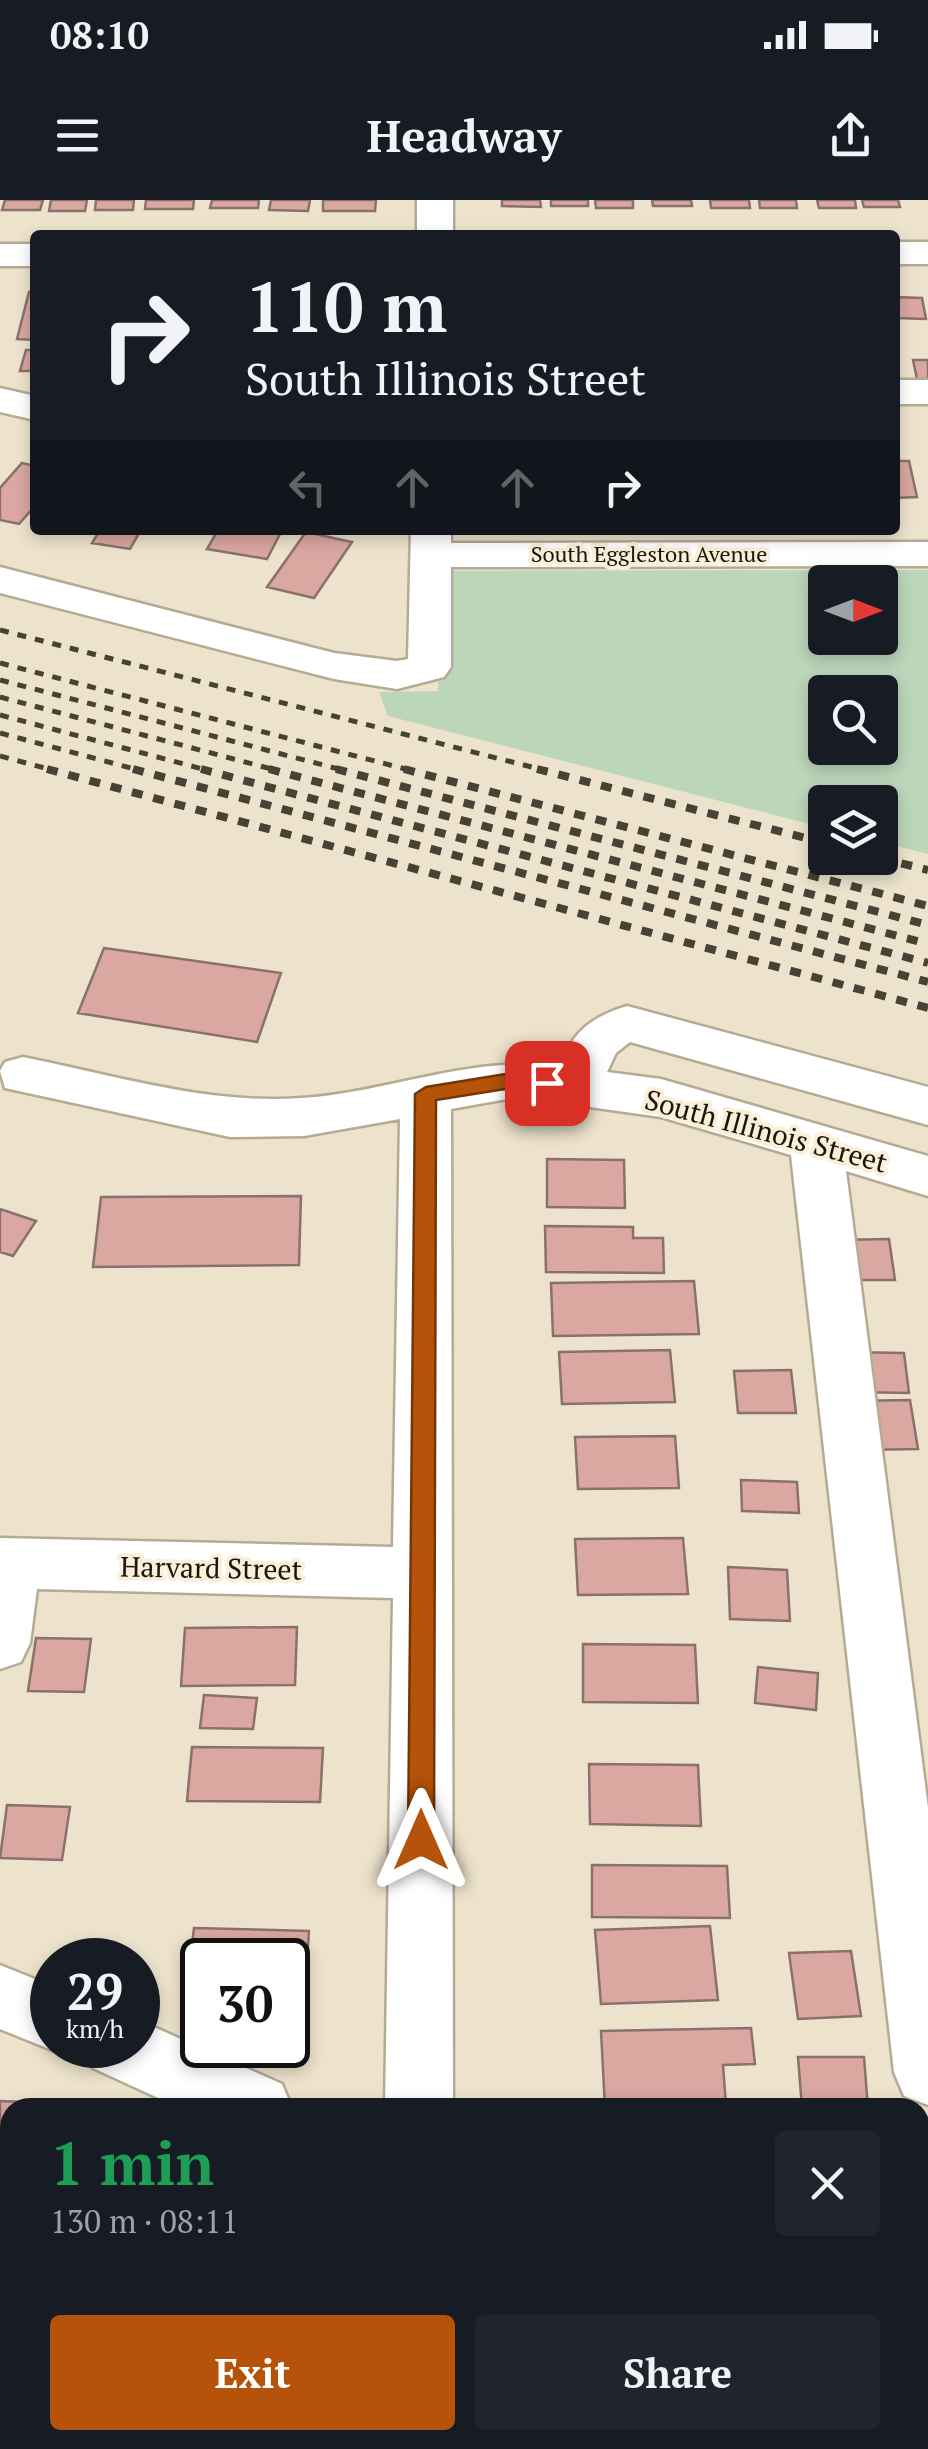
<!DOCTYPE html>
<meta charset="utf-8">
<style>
:root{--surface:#171b24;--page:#20242c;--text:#f1f3f6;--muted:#9ea1a6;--accent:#b45309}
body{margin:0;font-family:"PT Serif",serif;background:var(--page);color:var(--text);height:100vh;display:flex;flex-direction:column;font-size:38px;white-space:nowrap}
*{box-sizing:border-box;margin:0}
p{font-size:32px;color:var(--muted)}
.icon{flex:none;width:55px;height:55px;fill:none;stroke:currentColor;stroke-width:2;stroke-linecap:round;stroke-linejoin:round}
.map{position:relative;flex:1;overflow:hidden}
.drawer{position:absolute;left:0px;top:1898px;width:930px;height:352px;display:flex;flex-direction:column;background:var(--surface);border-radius:30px 30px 0 0;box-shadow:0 5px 15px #0003}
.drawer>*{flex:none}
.guide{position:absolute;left:30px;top:30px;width:870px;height:305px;border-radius:10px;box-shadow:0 5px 15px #0003;background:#171b24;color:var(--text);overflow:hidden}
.needle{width:65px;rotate:90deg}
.tools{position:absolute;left:808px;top:365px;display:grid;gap:20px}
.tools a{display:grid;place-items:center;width:90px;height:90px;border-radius:10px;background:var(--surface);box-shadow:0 5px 15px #0003;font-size:50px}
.speed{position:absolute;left:30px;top:1738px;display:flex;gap:20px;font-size:50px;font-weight:700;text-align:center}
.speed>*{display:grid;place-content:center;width:130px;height:130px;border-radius:50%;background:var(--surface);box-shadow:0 5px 15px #0003;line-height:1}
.speed small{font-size:25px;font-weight:400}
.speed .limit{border:5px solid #111;border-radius:15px;background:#fff;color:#111}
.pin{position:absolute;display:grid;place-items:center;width:85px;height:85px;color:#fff;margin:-42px;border-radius:20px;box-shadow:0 5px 15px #0006}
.me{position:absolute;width:110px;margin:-55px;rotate:0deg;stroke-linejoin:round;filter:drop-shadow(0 0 8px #0008)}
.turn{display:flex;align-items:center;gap:35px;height:210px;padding:0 50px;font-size:45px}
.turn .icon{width:130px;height:130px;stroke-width:2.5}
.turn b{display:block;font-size:70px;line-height:85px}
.lanes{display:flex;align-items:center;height:95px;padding:0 50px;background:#0003;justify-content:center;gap:50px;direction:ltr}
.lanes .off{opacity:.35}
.round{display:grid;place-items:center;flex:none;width:105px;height:105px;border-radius:10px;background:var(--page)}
.overview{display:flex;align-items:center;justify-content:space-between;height:170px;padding:0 50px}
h1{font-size:60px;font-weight:800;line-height:75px;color:#1e9e55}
.primary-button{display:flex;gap:20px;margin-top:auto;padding:20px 50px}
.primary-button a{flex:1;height:115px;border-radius:10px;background:var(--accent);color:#fff;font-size:40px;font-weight:800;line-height:115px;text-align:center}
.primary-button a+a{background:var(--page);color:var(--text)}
.status{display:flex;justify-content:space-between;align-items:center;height:70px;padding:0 50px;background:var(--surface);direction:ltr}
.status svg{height:28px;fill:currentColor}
header{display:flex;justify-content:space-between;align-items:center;height:130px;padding:0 50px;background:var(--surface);font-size:45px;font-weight:800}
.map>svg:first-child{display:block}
</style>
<div class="status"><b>08:10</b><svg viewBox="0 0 49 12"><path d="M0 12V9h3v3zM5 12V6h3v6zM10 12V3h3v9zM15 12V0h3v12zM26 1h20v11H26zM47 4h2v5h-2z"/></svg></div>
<header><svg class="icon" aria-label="menu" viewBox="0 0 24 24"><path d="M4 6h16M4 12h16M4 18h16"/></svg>Headway<svg class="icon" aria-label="share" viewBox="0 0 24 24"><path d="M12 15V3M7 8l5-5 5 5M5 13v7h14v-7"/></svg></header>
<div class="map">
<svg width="928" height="2249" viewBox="0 0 928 2249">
<rect width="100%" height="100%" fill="#ede3cc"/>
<path fill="#bcd6ba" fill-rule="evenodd" d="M928 370V654L880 642V602H825V628L388 516 379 492 438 491 444 371ZM825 382H880V438H825ZM825 492H880V548H825Z"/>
<path fill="#daa7a1" stroke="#8a716e" stroke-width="2.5" d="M5 0H43L40 10H2Z
M51 0H87L85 11H49Z
M96 0H134L133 10H95Z
M146 0H194L193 9H145Z
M212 0H259L258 8H210Z
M271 0H310L308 11 269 10Z
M323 0H376L375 11H323Z
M502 0H540L541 7 502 6Z
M551 0H588V6H551Z
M595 0H633V8H596Z
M652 0H691L692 6H653Z
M710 0H749L750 8H711Z
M759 0H796L797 8H760Z
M817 0H855L856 8H819Z
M862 0H898L900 7H864Z
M29 92H35V140L17 139Z
M895 97 922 98 926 119 895 118Z
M26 150H35V171H20Z
M913 160H928V179H917Z
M895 261H909L917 297 895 298Z
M22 263 35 266V306L19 324 0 320V288Z
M100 330H141L130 349 92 343Z
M218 330H282L267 359 207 349Z
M306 332 352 342 314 398 267 387Z
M104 748 281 773 257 842 78 813Z
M547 959 624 960 625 1008 547 1007Z
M301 996 299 1065 93 1067 101 997Z
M0 1009 36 1021 13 1056 0 1052Z
M545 1026 633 1027V1038H663L664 1073 546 1072Z
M889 1039 895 1080H841L836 1040Z
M694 1081 699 1134 553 1136 551 1083Z
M670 1150 675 1202 562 1204 559 1152Z
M847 1152 904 1153 909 1193 852 1192Z
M791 1170 796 1213H738L734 1171Z
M910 1200 918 1249 859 1250 851 1201Z
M675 1236 679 1288 578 1289 575 1237Z
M741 1280 797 1282 799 1313 742 1311Z
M683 1338 688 1394 578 1395 575 1339Z
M728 1367 787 1370 790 1421 730 1419Z
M297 1427 295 1485 181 1486 185 1428Z
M36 1438 91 1439 84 1492 28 1491Z
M583 1444 695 1445 698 1503 583 1502Z
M758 1467 818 1473 816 1510 755 1503Z
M204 1495 257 1498 253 1529 200 1528Z
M192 1547 323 1548 320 1602 187 1601Z
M589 1564 698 1565 701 1626 590 1624Z
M7 1605 70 1607 62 1660 0 1658Z
M592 1665 727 1666 730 1718 592 1717Z
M710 1726 718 1800 601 1804 595 1730Z
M194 1728 309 1731 305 1789 288 1788V1760H202V1786L187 1785Z
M851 1751 861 1816 798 1819 789 1753Z
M751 1828 755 1864 723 1865 726 1905 605 1908 601 1831Z
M798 1857H864L868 1908H802Z
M0 1901 51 1903V1908H10V1978H0Z"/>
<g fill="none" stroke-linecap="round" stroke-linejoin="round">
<g stroke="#b5ab95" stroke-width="5">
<path id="minor" d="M417 0H453V35H417Z
M895 42H928V64H895Z
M0 44H35V66H0Z
M895 180H928V204H895Z
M0 188 35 196V220L0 212Z
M411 330H451V343L928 342V366L451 367V467L444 477 397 489 334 479 0 393V367L334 453 397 461 408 459Z
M627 806 928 887V925L630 842 616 853 607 872 661 879 928 956V996L846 971 928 1608V1905L904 1896 894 1872 791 955 661 917 518 897 451 909 453 1908H385L393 1398 37 1389 30 1443 21 1462 0 1469V1338L393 1347 400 919 304 936 230 937 5 888 0 871 5 862 23 857C114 875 208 905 302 898 389 892 472 855 559 866 574 831 591 817 627 806Z
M0 1765 52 1786V1845H66L52 1850 0 1829Z
M138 1820 282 1884 292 1908H180L93 1868 83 1845H138Z
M920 2170H928V2244L910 2240H920Z
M380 2240H454V2249H380Z"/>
</g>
<use href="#minor" fill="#fff" fill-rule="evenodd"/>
<path stroke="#474136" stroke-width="5" stroke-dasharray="9 9" stroke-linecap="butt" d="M0 430 547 571
M0 463 413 571
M0 480 346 571
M0 497 279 571
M0 515 210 571
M0 533 142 571
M0 556 56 571"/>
<path stroke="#474136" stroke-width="8" stroke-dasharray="11 11" stroke-linecap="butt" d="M47 569 928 808
M133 569 928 782
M201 569 928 763
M269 569 928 744
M336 569 928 725
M404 569 928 706
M537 569 825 643
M880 658 928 670"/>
</g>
<path fill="#b45309" stroke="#753606" stroke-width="2.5" d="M518 872 547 876 557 883 547 891 518 887 436 900 434 1640 430 1649 421 1652 412 1649 408 1640 415 894 426 887Z"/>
<g text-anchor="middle" stroke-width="8" stroke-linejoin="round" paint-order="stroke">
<g font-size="22" fill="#1a160e" stroke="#faf0d9">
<text x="649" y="362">South Eggleston Avenue</text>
</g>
<g font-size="28" fill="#1a160e" stroke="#faf0d9">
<text transform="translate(766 931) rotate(15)" y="10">South Illinois Street</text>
<text transform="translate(211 1368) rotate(1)" y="10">Harvard Street</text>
</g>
</g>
</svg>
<div class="tools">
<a><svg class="needle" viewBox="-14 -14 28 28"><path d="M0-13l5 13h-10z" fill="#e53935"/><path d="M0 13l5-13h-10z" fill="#9ea1a6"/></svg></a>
<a><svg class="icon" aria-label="search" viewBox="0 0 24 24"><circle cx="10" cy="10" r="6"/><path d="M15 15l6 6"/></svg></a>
<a><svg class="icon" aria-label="layers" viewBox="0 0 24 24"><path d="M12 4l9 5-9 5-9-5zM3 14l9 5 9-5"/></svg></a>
</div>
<div class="speed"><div>29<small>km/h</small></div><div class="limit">30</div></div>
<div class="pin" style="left:547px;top:883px;background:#d93025"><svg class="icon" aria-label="arrive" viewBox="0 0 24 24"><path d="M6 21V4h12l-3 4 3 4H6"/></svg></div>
<svg class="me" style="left:421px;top:1640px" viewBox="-20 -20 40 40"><path d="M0-17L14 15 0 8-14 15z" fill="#b45309" stroke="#fff" stroke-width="4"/></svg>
<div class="guide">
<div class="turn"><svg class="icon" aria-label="right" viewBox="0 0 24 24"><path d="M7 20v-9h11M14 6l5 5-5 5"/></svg><div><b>110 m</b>South Illinois Street</div></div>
<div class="lanes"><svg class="icon off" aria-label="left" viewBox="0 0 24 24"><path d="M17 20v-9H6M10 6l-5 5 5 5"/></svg><svg class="icon off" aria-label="ahead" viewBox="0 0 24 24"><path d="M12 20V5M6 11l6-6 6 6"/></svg><svg class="icon off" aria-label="ahead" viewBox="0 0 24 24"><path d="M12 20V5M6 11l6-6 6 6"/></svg><svg class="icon" aria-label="right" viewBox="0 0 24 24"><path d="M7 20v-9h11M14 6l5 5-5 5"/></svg></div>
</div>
<section class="drawer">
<div class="overview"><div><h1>1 min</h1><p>130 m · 08:11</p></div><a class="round"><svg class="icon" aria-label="close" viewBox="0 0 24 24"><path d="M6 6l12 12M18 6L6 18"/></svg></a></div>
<div class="primary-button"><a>Exit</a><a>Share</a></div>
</section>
</div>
